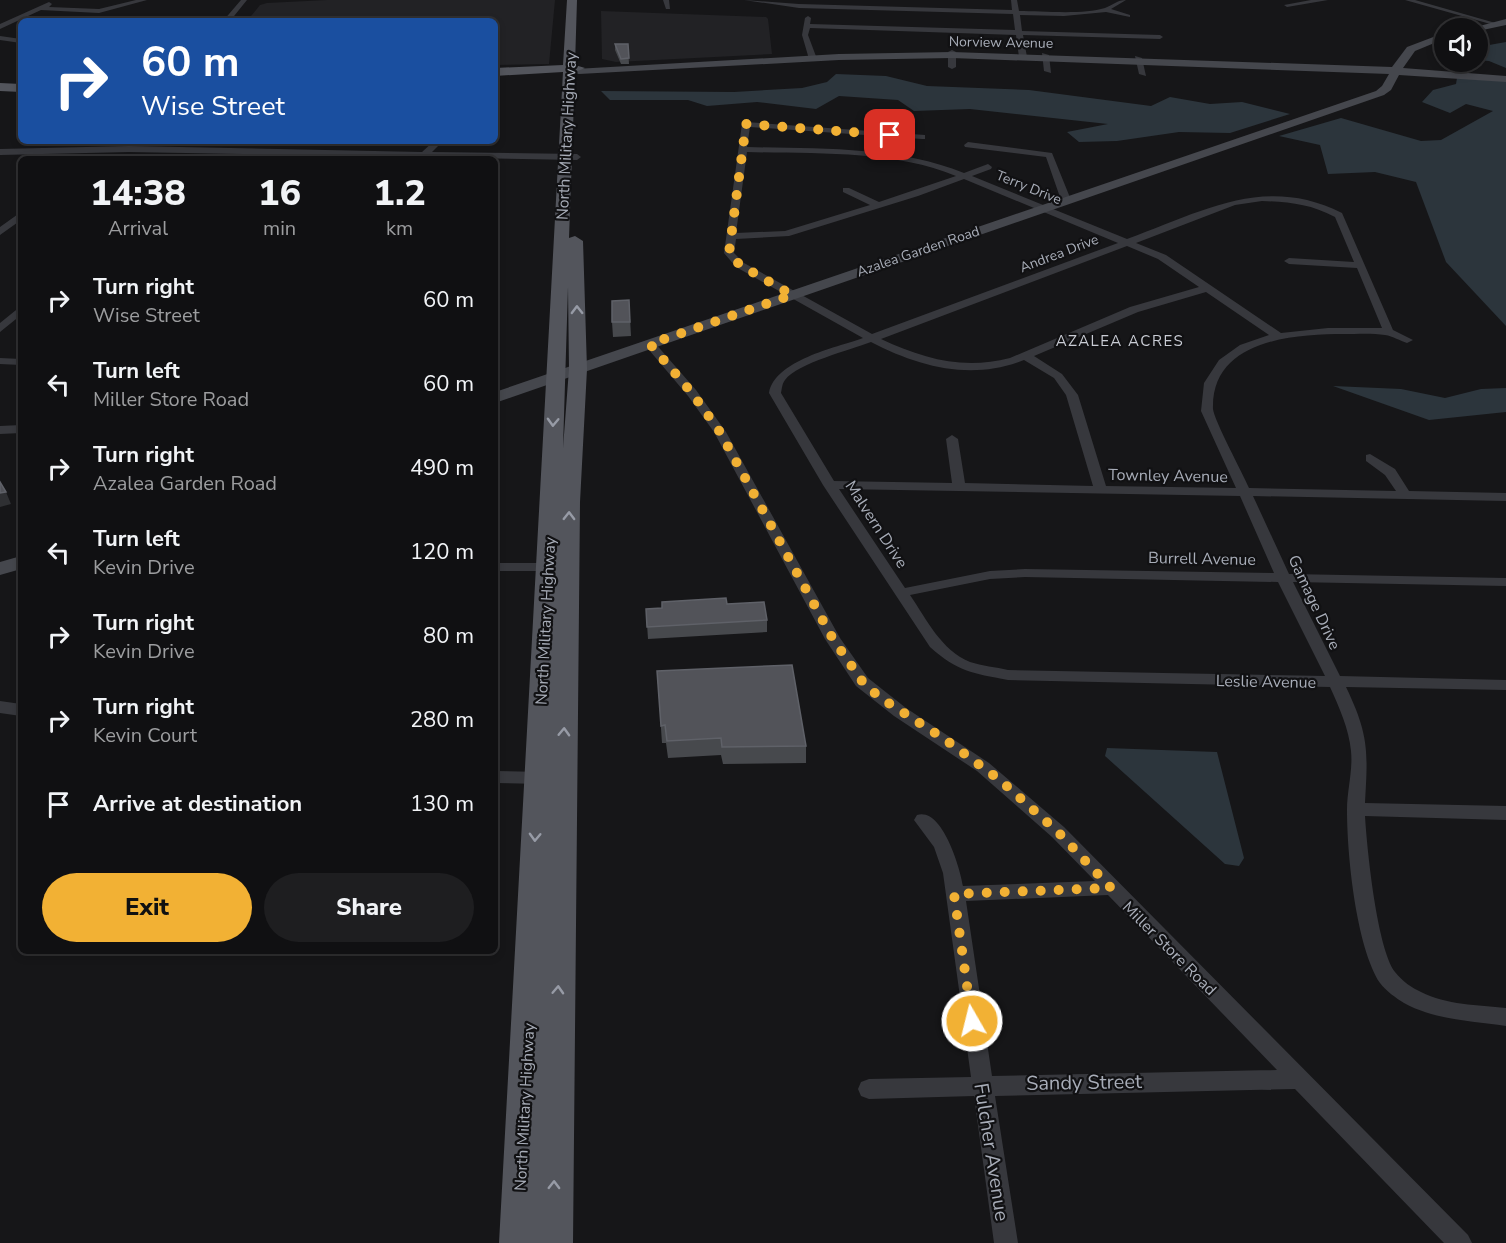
<!DOCTYPE html>
<style>
:root{--surface:#101012;--page:#1e1e20;--text:#f1f3f6;--muted:#9c9d9f;--line:#303032;--accent:#f2b134}
body{margin:0;font-family:"Nunito Sans",sans-serif;background:var(--page);color:var(--text);height:100vh;display:flex;flex-direction:column;font-size:22px;white-space:nowrap}
*{box-sizing:border-box;margin:0}
p{font-size:20px;color:var(--muted)}
.icon{flex:none;width:33px;height:33px;fill:none;stroke:currentColor;stroke-width:2;stroke-linecap:round;stroke-linejoin:round}
.map{position:relative;flex:1;overflow:hidden}
.drawer{position:absolute;left:18px;top:156px;width:480px;height:798px;display:flex;flex-direction:column;background:var(--surface);border-radius:9px;box-shadow:0 3px 9px #0003,0 0 0 2px var(--line)}
.drawer>*{flex:none}
.guide{position:absolute;left:18px;top:18px;width:480px;height:126px;border-radius:9px;box-shadow:0 3px 9px #0003,0 0 0 2px var(--line);background:#1a4fa0;color:#fff;overflow:hidden}
.controls{position:absolute;left:1434px;top:18px;display:grid;gap:12px}
.controls a{display:grid;place-items:center;width:54px;height:54px;border-radius:50%;background:var(--surface);box-shadow:0 3px 9px #0003,0 0 0 2px var(--line);font-size:30px}
.pin{position:absolute;display:grid;place-items:center;width:51px;height:51px;color:#fff;margin:-26px;border-radius:12px;box-shadow:0 3px 9px #0006}
.me{position:absolute;width:66px;margin:-33px;rotate:352deg;stroke-linejoin:round;filter:drop-shadow(0 0 4px #0008)}
.turn{display:flex;align-items:center;gap:21px;height:126px;padding:0 24px;font-size:27px}
.turn .icon{width:78px;height:78px;stroke-width:2.5}
.turn b{display:block;font-size:42px;line-height:51px}
.eta{display:flex;justify-content:space-evenly;align-items:center;height:102px;text-align:center}
.eta b{font-size:36px;font-weight:800;line-height:42px}
.action{display:flex;gap:12px;margin-top:auto;padding:12px 24px}
.action a{flex:1;height:69px;border-radius:36px;background:var(--accent);color:#111;font-size:24px;font-weight:800;line-height:69px;text-align:center}
.action a+a{background:var(--page);color:var(--text)}
ul{padding:0;list-style:none}
li{display:flex;align-items:center;gap:18px;height:84px;padding:0 24px}
li div{flex:1}
li b{display:block;font-size:22px}
li em{font-style:normal}
.map>svg:first-child{display:block}
</style>
<div class="map">
<svg width="1506" height="1243" viewBox="0 0 1506 1243">
<rect width="100%" height="100%" fill="#161618"/>
<path fill="#222225" d="M327 0H555L549 64 495 65V21H247L260 5 267 3Z
M601 11 766 17 768 19 772 54 616 62 602 59Z"/>
<path fill="#2c353c" d="M1506 42V68L1489 61 1478 60V47Z
M836 74 886 76 927 86 1029 90 1151 106 1170 97 1210 104 1242 102 1290 114 1230 133 1179 132 1117 141 1079 142 1067 132 1108 124 970 109 914 111 898 100 839 96 816 109 757 102 707 106 688 100H610L601 91 734 92 802 88 827 82Z
M1457 78 1506 81V326L1446 262 1416 182 1375 172 1328 174 1320 145 1279 136 1341 118 1421 141 1441 140 1493 111 1466 104 1450 113 1422 102 1433 90 1456 84Z
M1333 386 1401 389 1445 398 1481 389 1506 388V412L1429 420Z
M1107 748 1217 752 1244 858 1239 866 1225 864 1105 756Z"/>
<g fill="none" stroke-linecap="round" stroke-linejoin="round">
<path fill="#37383d" fill-rule="evenodd" d="M136 0H147L99 13 41 10 0 29V24L49 2 52 4 49 7 99 9Z
M241 0H247L230 21H223Z
M663 0H669L670 9H666Z
M744 0 799 4 1012 10 1011 0H1017L1019 11C1042 11 1083 15 1105 8 1113 5 1117 0 1126 0L1111 9 1130 15V17L1106 12 1064 16 1020 15 1022 31 1160 35 1163 37 1160 39 1023 35 1027 57 1023 59 1019 57 1016 35 810 28 808 35 817 59 813 61 809 59 802 35 805 18 808 16 811 18 810 24 1015 30 1013 14 799 8Z
M1311 0H1328L1287 7 1284 5Z
M1405 0H1415L1499 24 1494 25Z
M0 36 21 39V43L0 40Z
M952 50 956 52V67L952 69 948 67V52Z
M1042 53 1049 55 1051 73 1044 71Z
M1135 56 1142 58 1146 76 1139 74Z
M746 122 925 135V139H922L750 127 747 147C819 149 897 146 964 173L988 164 992 167 991 169 972 176 1127 239C1202 212 1264 174 1342 213L1393 330 1413 340 1407 343C1400 341 1393 336 1385 335 1373 333 1357 334 1344 334 1293 334 1211 340 1213 409 1214 420 1243 474 1249 488L1396 491 1385 475 1366 461V455L1370 454 1395 469 1409 491 1506 493V501L1253 496 1289 574 1506 578V586L1293 582 1340 676 1506 680V690L1346 687C1369 735 1368 751 1365 803L1506 806V820L1365 816C1367 849 1377 948 1395 972 1402 981 1412 988 1421 992 1446 1005 1478 1005 1506 1008V1026C1472 1021 1435 1020 1404 1003 1396 998 1386 991 1380 983 1356 946 1347 855 1347 810 1347 790 1353 771 1351 751 1349 729 1339 707 1330 687L1008 680C972 673 958 672 930 647L823 485 769 393C775 360 835 348 863 338L736 267 724 253 742 124ZM747 152C814 154 893 150 956 176L879 202 849 188H843V192L870 205 785 231 736 233ZM964 179 1118 243 872 334 744 263 734 253 736 239 789 236 918 196ZM1262 201C1290 202 1310 204 1335 217L1354 262 1289 258 1284 261 1289 264 1357 268 1382 328H1328L1281 333 1166 255 1136 243 1235 205ZM1127 246 1158 259 1199 287 1130 307 1010 358C963 370 924 359 881 339ZM1206 292 1269 335 1240 345 1219 360 1204 383 1201 411 1236 488 1106 486 1078 395 1062 374 1034 356 1138 312ZM871 342C919 367 972 381 1024 360L1054 378 1066 395 1093 486 965 483 958 439 952 435 946 439 952 483 834 481 781 393C782 388 782 384 785 380 798 363 850 350 871 342ZM839 489 1240 496 1274 573 1025 569 990 571 905 588ZM1025 577 1278 582 1325 676 1008 670C996 667 982 666 970 662 941 650 927 620 910 595L990 579Z
M434 141H443L432 152 577 154 581 157 577 160 129 152 0 155V149L129 146 422 152Z
M968 142 1052 153 1071 200 1066 203 1061 200 1046 157 965 147 964 145Z
M21 212V220L0 235V227Z
M21 306V315L0 332V323Z
M650 341 654 342 696 390 726 432 840 638 868 678 906 708 989 763 1064 827 1468 1235 1472 1243H1444L1295 1089 995 1096 1018 1243H994L974 1096 869 1099 861 1096 858 1089 861 1082 869 1079 971 1077 943 873 934 847 914 820 917 815C942 807 960 867 963 886L1095 881 1052 837 977 771 894 716 856 686 825 639 714 432 688 396 644 344ZM1108 895 1277 1070 992 1076 966 901Z
M0 358 21 359V365L0 364Z
M21 425V433L0 434V426Z
M495 563H555L562 567 555 571H495Z
M0 701 21 704V716L0 713Z
M495 771 543 772 549 774 552 778 549 782 543 784 495 783Z"/>
<path fill="#45474d" fill-rule="evenodd" d="M1506 19V25L1478 31V28H1472Z
M1444 33V39L1415 51 1403 68 1506 76V82L1399 75 1391 90 1384 95 495 403V392L1376 91 1382 86 1389 74 952 58 839 60 579 74 575 73V69L839 54 952 52 1392 67 1407 47Z
M21 556V569L0 575V562Z"/>
<path fill="#53555c" fill-rule="evenodd" d="M567 0H577L575 65 585 68 575 72 569 238 575 236 583 241 587 369 580 502 573 1243H499L563 72 495 76V68L563 65ZM568 287 569 369 563 448Z
M0 83 21 84V92L0 91Z"/>
</g>
<path fill="#47494d" d="M615 44H628L629 64H621L615 50Z
M629 300 631 336 613 337 612 322Z
M646 609 767 620V632L648 639Z
M657 671 806 746V763L723 764 721 755 668 758 666 743H662Z"/>
<path fill="#2f3033" d="M6 492 11 504 0 507V493Z"/>
<path fill="#525359" stroke="#5f6168" stroke-width="1.5" d="M615 44H628L629 58 621 59Z
M629 300 630 322H612V301Z
M0 482 6 492 0 493Z
M726 598 727 604 764 602 767 620 647 627 646 609 662 608V602Z
M792 665 806 746 722 747 721 738 667 741 665 725 661 726 657 671Z"/>
<defs><path id="oneway-chevron" d="M-2-3.5L2.5 0L-2 3.5" fill="none" stroke-width="1.6" stroke-linecap="round" stroke-linejoin="round" transform="scale(1.5)"/></defs>
<g stroke="#979ba6">
<use href="#oneway-chevron" transform="translate(577 310) rotate(-91)"/>
<use href="#oneway-chevron" transform="translate(553 422) rotate(92)"/>
<use href="#oneway-chevron" transform="translate(569 516) rotate(-89)"/>
<use href="#oneway-chevron" transform="translate(564 732) rotate(-88)"/>
<use href="#oneway-chevron" transform="translate(535 837) rotate(92)"/>
<use href="#oneway-chevron" transform="translate(558 990) rotate(-87)"/>
<use href="#oneway-chevron" transform="translate(554 1185) rotate(-89)"/>
</g>
<g fill="none" stroke-linecap="round" stroke-linejoin="round">
<path stroke="#f2b134" stroke-width="10" stroke-dasharray="0 18" d="M890 135 746 124 729 253 740 265 792 295 650 344 692 393 720 432 833 639 862 681 879 697 943 738 1000 780 1058 832 1111 888 954 894 972 1021"/>
</g>
<g text-anchor="middle" stroke-width="4.5" stroke-linejoin="round" paint-order="stroke">
<g font-size="14" fill="#a8adb8" stroke="#111113">
<text transform="translate(1001 42) rotate(1)" y="5">Norview Avenue</text>
<text transform="translate(1029 187) rotate(22)" y="5">Terry Drive</text>
<text transform="translate(918 251) rotate(-19)" y="5">Azalea Garden Road</text>
<text transform="translate(1059 253) rotate(-21)" y="5">Andrea Drive</text>
</g>
<g font-size="15" letter-spacing="1.5" fill="#c9ccd4" stroke="#111113">
<text x="1120" y="346">AZALEA ACRES</text>
</g>
<g font-size="16" fill="#a8adb8" stroke="#111113">
<text transform="translate(566 136) rotate(-87)" y="6">North Military Highway</text>
<text transform="translate(1168 475) rotate(1)" y="6">Townley Avenue</text>
<text transform="translate(877 524) rotate(57)" y="6">Malvern Drive</text>
<text transform="translate(1202 558) rotate(1)" y="6">Burrell Avenue</text>
<text transform="translate(1315 602) rotate(65)" y="6">Gamage Drive</text>
<text transform="translate(545 621) rotate(-87)" y="6">North Military Highway</text>
<text transform="translate(1266 681) rotate(1)" y="6">Leslie Avenue</text>
<text transform="translate(1170 948) rotate(45)" y="6">Miller Store Road</text>
<text transform="translate(524 1107) rotate(-87)" y="6">North Military Highway</text>
</g>
<g font-size="20" fill="#a8adb8" stroke="#111113">
<text transform="translate(1084 1082) rotate(-1)" y="7">Sandy Street</text>
<text transform="translate(992 1152) rotate(81)" y="7">Fulcher Avenue</text>
</g>
</g>
</svg>
<div class="controls">
<a><svg class="icon" aria-label="sound" viewBox="0 0 24 24"><path d="M4 9h4l5-4v14l-5-4H4zM17 9q2 3 0 6"/></svg></a>
</div>
<div class="pin" style="left:890px;top:135px;background:#d93025"><svg class="icon" aria-label="arrive" viewBox="0 0 24 24"><path d="M6 21V4h12l-3 4 3 4H6"/></svg></div>
<svg class="me" style="left:972px;top:1021px" viewBox="-20 -20 40 40"><circle r="17" fill="#f2b134" stroke="#fff" stroke-width="3"/><path d="M0-11L8 9 0 5-8 9z" fill="#fff"/></svg>
<div class="guide">
<div class="turn"><svg class="icon" aria-label="right" viewBox="0 0 24 24"><path d="M7 20v-9h11M14 6l5 5-5 5"/></svg><div><b>60 m</b>Wise Street</div></div>
</div>
<section class="drawer">
<div class="eta">
<div><b>14:38</b><p>Arrival</p></div>
<div><b>16</b><p>min</p></div>
<div><b>1.2</b><p>km</p></div>
</div>
<ul>
<li><svg class="icon" aria-label="right" viewBox="0 0 24 24"><path d="M7 20v-9h11M14 6l5 5-5 5"/></svg><div><b>Turn right</b><p>Wise Street</p></div><em>60 m</em></li>
<li><svg class="icon" aria-label="left" viewBox="0 0 24 24"><path d="M17 20v-9H6M10 6l-5 5 5 5"/></svg><div><b>Turn left</b><p>Miller Store Road</p></div><em>60 m</em></li>
<li><svg class="icon" aria-label="right" viewBox="0 0 24 24"><path d="M7 20v-9h11M14 6l5 5-5 5"/></svg><div><b>Turn right</b><p>Azalea Garden Road</p></div><em>490 m</em></li>
<li><svg class="icon" aria-label="left" viewBox="0 0 24 24"><path d="M17 20v-9H6M10 6l-5 5 5 5"/></svg><div><b>Turn left</b><p>Kevin Drive</p></div><em>120 m</em></li>
<li><svg class="icon" aria-label="right" viewBox="0 0 24 24"><path d="M7 20v-9h11M14 6l5 5-5 5"/></svg><div><b>Turn right</b><p>Kevin Drive</p></div><em>80 m</em></li>
<li><svg class="icon" aria-label="right" viewBox="0 0 24 24"><path d="M7 20v-9h11M14 6l5 5-5 5"/></svg><div><b>Turn right</b><p>Kevin Court</p></div><em>280 m</em></li>
<li><svg class="icon" aria-label="arrive" viewBox="0 0 24 24"><path d="M6 21V4h12l-3 4 3 4H6"/></svg><div><b>Arrive at destination</b></div><em>130 m</em></li>
</ul>
<div class="action"><a>Exit</a><a>Share</a></div>
</section>
</div>
